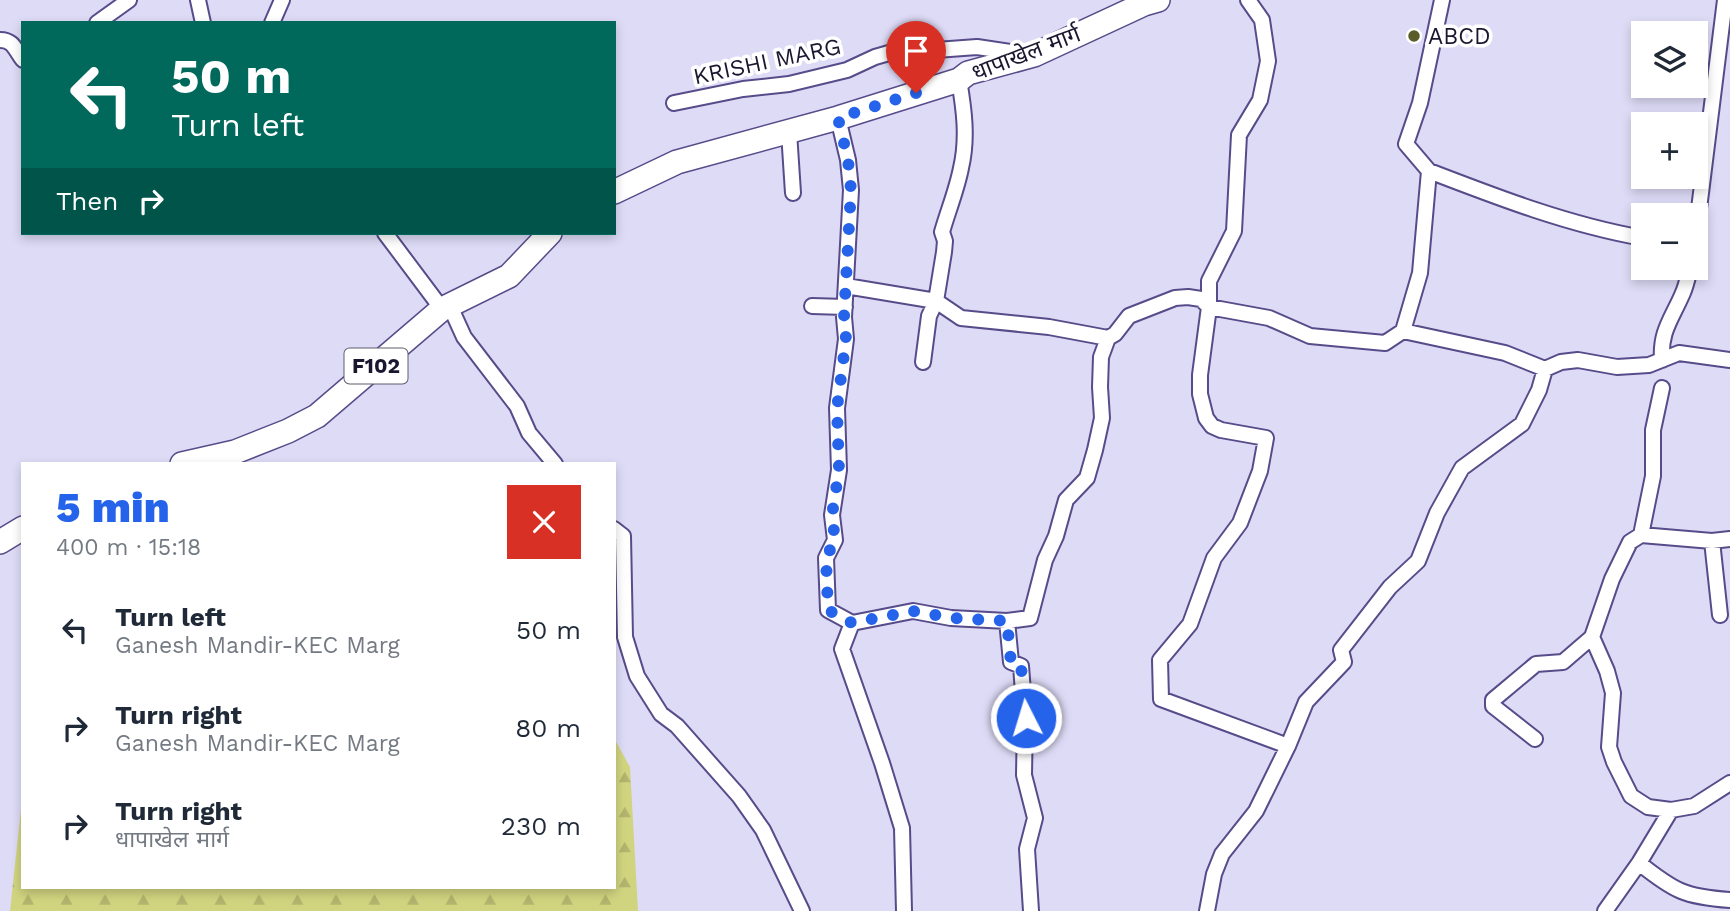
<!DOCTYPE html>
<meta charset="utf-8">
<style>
:root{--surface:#fff;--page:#f2f2f3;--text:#1f2937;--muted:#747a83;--accent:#2563eb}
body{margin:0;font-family:"Work Sans","Noto Sans Devanagari",sans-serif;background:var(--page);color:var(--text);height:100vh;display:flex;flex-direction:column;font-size:26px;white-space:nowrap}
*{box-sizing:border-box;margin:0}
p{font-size:23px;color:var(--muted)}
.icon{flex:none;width:38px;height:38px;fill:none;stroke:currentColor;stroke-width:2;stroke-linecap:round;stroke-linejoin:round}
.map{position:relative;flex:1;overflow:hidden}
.sheet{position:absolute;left:21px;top:462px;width:595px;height:427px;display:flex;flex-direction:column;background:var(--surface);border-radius:0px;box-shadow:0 4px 10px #0003}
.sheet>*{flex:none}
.top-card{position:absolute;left:21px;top:21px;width:595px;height:214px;border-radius:0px;box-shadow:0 4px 10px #0003;background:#00695c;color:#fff;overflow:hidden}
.fabs{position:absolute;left:1631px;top:21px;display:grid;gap:14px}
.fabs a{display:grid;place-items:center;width:77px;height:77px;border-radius:0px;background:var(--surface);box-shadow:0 4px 10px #0003;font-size:35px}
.pin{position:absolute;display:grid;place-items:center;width:60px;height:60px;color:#fff;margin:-72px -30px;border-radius:50% 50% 50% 0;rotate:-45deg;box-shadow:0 0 7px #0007}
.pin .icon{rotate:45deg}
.me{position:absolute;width:77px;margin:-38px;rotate:355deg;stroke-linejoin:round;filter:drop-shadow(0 0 5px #0008)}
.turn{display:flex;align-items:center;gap:24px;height:147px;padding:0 35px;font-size:32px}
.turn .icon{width:91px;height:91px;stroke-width:2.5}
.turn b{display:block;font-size:49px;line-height:60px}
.then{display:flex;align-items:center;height:66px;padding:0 35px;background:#0003;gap:14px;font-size:26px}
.round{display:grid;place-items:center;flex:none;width:74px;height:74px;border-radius:0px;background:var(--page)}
.summary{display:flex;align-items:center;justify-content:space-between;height:119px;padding:0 35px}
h1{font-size:42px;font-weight:800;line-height:52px;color:var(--accent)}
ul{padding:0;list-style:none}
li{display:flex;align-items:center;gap:21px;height:98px;padding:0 35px}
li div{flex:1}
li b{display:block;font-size:26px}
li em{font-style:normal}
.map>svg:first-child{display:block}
</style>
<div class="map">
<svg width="1730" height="911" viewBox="0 0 1730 911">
<defs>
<pattern id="forest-firs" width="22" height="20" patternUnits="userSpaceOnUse" patternTransform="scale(1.75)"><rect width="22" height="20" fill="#d1d47f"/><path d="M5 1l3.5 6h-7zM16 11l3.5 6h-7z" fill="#b3b56e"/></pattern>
</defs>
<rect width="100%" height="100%" fill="#dedbf7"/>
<path fill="url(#forest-firs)" d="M614 738 630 767 638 911H10L23 790V887H614Z"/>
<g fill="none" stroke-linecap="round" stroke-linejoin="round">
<g stroke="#574c89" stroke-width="18">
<path id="street" d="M198 0 203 23
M97 23 129 0
M272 23 282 0
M0 40C14 40 15 50 23 60
M674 103 743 89 789 84 847 70 875 57 903 49 936 50 977 47 1025 54
M838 118 848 160 851 190 844 317 846 339 837 408 839 470 832 515 835 540 826 558 828 610 852 623 913 611 951 618 1007 621
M789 132 793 193
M1429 171C1499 198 1569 225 1643 238
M385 233 442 309
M1696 233 1725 0
M846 286 936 301 961 318 1049 327 1108 338
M449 304 464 337 517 406 529 433 555 464
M812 306 845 307
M1403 331 1420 273 1429 171 1406 144 1420 103 1442 0
M1403 331 1505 353 1545 369
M1662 360C1660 332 1671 320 1682 295 1686 287 1688 277 1690 268
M923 362 929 316 936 301 944 252 945 241 942 232C948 211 957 189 961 168 968 138 964 109 959 80
M614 529 623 536 625 637 637 676 661 714 677 726 739 796 763 830 802 911
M1641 535 1653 476V430L1662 388
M1712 541 1720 615
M852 623 842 649 882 763 902 828 904 911
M1592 637 1607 671 1613 693 1609 747 1614 762 1631 796 1648 807 1671 810 1694 806 1730 783
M1535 739 1493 706V700L1536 664 1563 662 1592 637 1612 579 1630 542 1641 535 1712 541 1730 539
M1288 746 1306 702 1344 662 1341 650 1390 587 1418 561 1437 513 1462 468 1522 424 1539 390 1545 369 1561 362 1578 360 1617 367 1649 365 1679 353 1730 360
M1639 863C1674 891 1685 897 1730 900
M1031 911 1027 849 1035 818 1024 775 1025 718 1021 666 1011 662 1007 621 1030 618 1045 560 1056 536 1066 500 1087 478 1095 450 1102 418 1100 387 1101 357 1108 338 1115 334 1129 316 1175 298 1188 297 1201 299 1209 307 1269 318 1310 336 1385 343 1403 331
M1207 911 1214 874 1222 854 1256 811 1288 746 1161 699 1160 660 1190 624 1214 558 1240 523 1260 471 1266 438 1221 430 1212 426 1206 418 1200 394V375L1209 307V281L1234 231 1239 135 1260 100 1268 61 1262 20 1248 0
M1605 911 1639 863 1671 810"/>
</g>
<g stroke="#574c89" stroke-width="26">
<path id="primary" d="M614 192 677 162 838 118 959 80 968 73 1034 55 1144 4 1158 0
M182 464 235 452 288 431 317 416 442 309 509 276 550 233
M0 542 23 528"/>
</g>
<use href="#street" stroke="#fff" stroke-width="14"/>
<use href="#primary" stroke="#fff" stroke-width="23"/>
</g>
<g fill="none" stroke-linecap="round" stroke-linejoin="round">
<path stroke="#2563eb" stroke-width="12" stroke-dasharray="0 21.6" d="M916 93 838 118 848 160 851 190 844 317 846 339 837 408 839 470 832 515 835 540 826 558 828 610 852 623 913 611 951 618 1007 621 1011 663 1021 666 1026 718"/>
</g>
<circle fill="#5a5c29" stroke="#fff" stroke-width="2.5" cx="1414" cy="36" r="7"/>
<g text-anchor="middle" stroke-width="7" stroke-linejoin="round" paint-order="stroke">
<rect fill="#fff" stroke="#5f5c6d" stroke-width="2" x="344.5" y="348.5" width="63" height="35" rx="5"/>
<g font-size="21" font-weight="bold" fill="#1a162f">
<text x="376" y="373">F102</text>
</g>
<g font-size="23" fill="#1a162f" stroke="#fff" text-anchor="start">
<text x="1428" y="44">ABCD</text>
</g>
<g font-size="23" fill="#1a162f" stroke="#fff">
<text transform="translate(1026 53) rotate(-21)" y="8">धापाखेल मार्ग</text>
<text transform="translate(767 61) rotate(-12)" y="8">KRISHI MARG</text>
</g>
</g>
</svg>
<div class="fabs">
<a><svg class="icon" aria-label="layers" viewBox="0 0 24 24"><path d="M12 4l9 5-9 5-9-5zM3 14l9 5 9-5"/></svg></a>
<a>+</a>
<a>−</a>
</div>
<div class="pin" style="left:916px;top:93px;background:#d93025"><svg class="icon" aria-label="arrive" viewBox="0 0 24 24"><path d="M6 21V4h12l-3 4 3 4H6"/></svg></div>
<svg class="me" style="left:1026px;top:718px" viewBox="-20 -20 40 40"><circle r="17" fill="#2563eb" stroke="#fff" stroke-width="3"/><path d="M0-11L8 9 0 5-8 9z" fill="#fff"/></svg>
<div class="top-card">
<div class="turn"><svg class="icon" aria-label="left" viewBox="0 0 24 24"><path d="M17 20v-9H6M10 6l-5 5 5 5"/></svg><div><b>50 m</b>Turn left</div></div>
<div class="then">Then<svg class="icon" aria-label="right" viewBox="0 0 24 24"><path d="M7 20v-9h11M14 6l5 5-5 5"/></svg></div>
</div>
<section class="sheet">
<div class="summary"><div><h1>5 min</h1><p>400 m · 15:18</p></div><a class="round" style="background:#d93025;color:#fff"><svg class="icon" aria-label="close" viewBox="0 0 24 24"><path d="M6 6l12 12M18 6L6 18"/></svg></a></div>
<ul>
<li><svg class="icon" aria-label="left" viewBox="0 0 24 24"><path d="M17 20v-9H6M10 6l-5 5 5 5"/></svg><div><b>Turn left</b><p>Ganesh Mandir-KEC Marg</p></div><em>50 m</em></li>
<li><svg class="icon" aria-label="right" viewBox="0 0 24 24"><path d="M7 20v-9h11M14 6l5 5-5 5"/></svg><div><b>Turn right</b><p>Ganesh Mandir-KEC Marg</p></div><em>80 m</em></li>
<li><svg class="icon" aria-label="right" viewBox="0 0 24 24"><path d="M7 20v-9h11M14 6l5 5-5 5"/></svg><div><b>Turn right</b><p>धापाखेल मार्ग</p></div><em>230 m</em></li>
</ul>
</section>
</div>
